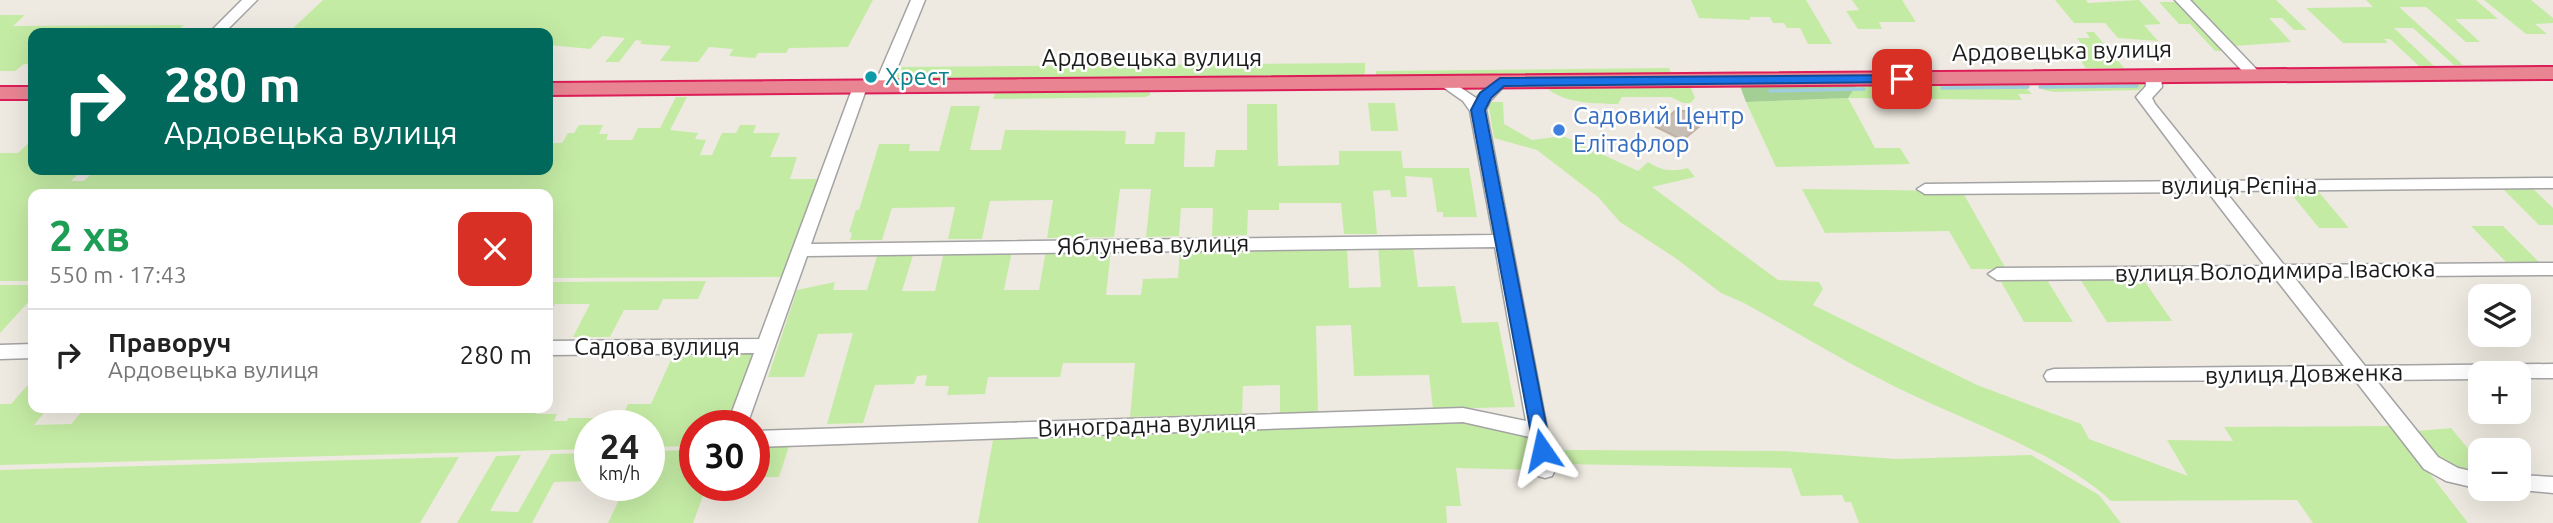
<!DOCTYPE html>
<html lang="uk">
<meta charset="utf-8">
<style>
:root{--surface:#fff;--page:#f2f2f2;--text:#222;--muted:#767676;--line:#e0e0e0}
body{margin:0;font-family:Ubuntu,sans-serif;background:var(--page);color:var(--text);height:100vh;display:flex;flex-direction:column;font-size:26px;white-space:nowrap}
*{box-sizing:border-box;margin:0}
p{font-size:23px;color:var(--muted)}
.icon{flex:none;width:38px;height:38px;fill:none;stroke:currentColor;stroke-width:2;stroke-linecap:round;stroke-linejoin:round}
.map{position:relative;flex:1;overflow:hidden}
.side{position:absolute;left:28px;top:189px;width:525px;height:224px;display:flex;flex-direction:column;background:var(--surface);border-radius:14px;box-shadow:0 7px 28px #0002}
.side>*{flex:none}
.guide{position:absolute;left:28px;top:28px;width:525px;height:147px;border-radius:14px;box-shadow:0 7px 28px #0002;background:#00695c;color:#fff;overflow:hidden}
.controls{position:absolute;left:2468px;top:284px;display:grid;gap:14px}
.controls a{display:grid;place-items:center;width:63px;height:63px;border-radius:14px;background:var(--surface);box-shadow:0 7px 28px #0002;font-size:35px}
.speed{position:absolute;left:574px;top:410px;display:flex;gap:14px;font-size:35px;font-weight:700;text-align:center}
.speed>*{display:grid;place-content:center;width:91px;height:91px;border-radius:50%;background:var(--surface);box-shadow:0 7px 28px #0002;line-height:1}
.speed small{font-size:18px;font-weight:400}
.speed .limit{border:10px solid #d22;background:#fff;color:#111}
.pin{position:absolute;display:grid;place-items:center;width:60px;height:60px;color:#fff;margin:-30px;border-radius:14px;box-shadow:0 4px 10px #0006}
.me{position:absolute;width:77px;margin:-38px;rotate:349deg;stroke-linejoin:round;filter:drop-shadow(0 0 5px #0008)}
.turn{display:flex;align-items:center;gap:24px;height:147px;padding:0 21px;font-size:32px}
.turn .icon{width:91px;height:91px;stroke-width:2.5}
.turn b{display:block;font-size:49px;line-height:60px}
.round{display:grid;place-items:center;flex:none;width:74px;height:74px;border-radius:14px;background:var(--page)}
.summary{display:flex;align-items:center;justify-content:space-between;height:119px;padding:0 21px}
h1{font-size:42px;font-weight:700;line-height:52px;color:#1e9e55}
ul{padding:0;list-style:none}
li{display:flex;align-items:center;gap:21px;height:91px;padding:0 21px;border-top:2px solid var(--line)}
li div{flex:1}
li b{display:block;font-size:26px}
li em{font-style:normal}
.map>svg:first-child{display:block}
</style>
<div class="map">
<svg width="2553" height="523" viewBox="0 0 2553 523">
<rect width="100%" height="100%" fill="#eeeae1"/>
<path fill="#c4eba4" d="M323 0H873L848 47 789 48 786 53H758L755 58 729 56 733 49 709 47 698 62 660 61 671 46 640 44 642 41 636 40 619 62H605L625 38 602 36 590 49 550 45 548 33H288Z
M1637 0H1806L1832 44H1808L1800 28H1787L1784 23H1773L1770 17H1750V20L1699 18 1691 0Z
M1852 0H1902L1916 22H1879L1882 29H1858L1846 11 1859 10Z
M2055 0H2086L2088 3 2139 0 2161 24 2144 25 2158 41 2118 38 2105 23H2074Z
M2191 0H2276L2307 30H2294L2282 18H2269L2291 42 2233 46Z
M2366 0H2476L2498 19H2455L2480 42H2466L2426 7H2399L2463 65H2454L2413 28H2394L2434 66H2419L2390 39H2384L2388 43H2343L2306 8 2373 7Z
M2484 0H2531L2553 18V23L2535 24 2547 34H2526Z
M2159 2H2176L2225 51H2215L2190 24H2179Z
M0 15H25L13 26 184 25 175 33H33V65L24 64 15 71H0Z
M2086 32H2094L2124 68H2086L2069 45H2082L2077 38H2090Z
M1365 63V73L1362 76 897 79 892 77 898 67Z
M1669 68 1671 73 1667 75 1376 76V71Z
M2140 82 2145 84 2139 90 2054 92 2044 90 2036 83Z
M2021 83 2032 94H2018L2022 100 1848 98 1875 148H1900L1910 164 1776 167 1746 102 1848 98 1857 85Z
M1690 85 1695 98 1690 103H1683L1671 97H1622L1618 104C1597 104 1566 103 1549 90L1552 87Z
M1150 89V95L1145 97 993 99 996 90Z
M676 97H687L670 130 698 133 695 139 706 140 700 155H712L722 133H736L740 125H756L753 133H780L770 157H797L790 179H820L783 277 548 278V194H33V281H0V153H18L33 139V170H82L71 181H84L93 172 113 170H548L550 143H562L568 133H574L579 125H603L599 134H608L606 140H632L638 128H660Z
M1488 102H1503L1504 124 1532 140 1563 136 1638 171 1648 162C1662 171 1672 172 1688 168L1695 177 1652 187 1778 280 1819 282 1823 289 1813 305 1977 385 2081 424 2089 439 2188 476 2167 440 2233 441 2224 427 2393 426 2468 523H2313L2297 500 2111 501C2062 455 1966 421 1904 391 1849 365 1797 332 1744 303L1721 293 1674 257 1620 222 1598 197 1537 150 1494 138Z
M1368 103H1395L1398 131H1371Z
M1247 104H1277L1278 166 1339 165V151H1401L1403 168H1469L1477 217H1443V212H1437L1432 178 1405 176 1407 197H1391L1390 190 1373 191 1377 234H1344L1341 203H1279V210H1248L1247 235 1212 236 1213 208H1181L1179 236 1146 237 1151 189H1120L1114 237 1047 238 1053 200 990 201 982 239H948L955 207 892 208 882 240H850L852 233 849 232 856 210H859L879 144H910L909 151H939L951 106H980L970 150H1001L1005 130 1126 131 1125 144H1154L1156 132H1185L1184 167H1214L1216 150H1247Z
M2502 188H2532L2553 208V225H2539Z
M1802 189 1962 191 2006 269H1971L1949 231 1825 233Z
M2288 190H2317L2349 228H2319Z
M2471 226H2503L2540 263H2507Z
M1378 246H1413L1418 287 1455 286 1462 323 1498 322 1515 407 1433 409 1429 375 1354 376 1351 325 1316 326 1318 412 1280 413V385L1243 386 1242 414 1130 417 1135 363H1063L1060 377H988L985 394 947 395 949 386H925L927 375 917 376 914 384 875 385 863 423 827 424 853 333 818 334 804 377H768L797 290 835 282 833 290H867L878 253 914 252 902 291H935L944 252 1012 251 1004 290H1039L1046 250H1111L1106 295H1141L1143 279 1178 278 1180 249 1347 247 1349 288 1381 287Z
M2080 279H2143L2172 321 2107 322Z
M2000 280H2047L2073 322H2024Z
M706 281 698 299H663L658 310H624L610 337H573L590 304H555L551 311H548V282Z
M0 285H33V297L0 333Z
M674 353H758L733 425H695V446L649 447V425H590V449L0 465V404H11L33 379V408H48L34 425 71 424 85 408H215L212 412 217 413 221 408H538L536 414H557L554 421H567L568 418H609L610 416H623L628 404H651Z
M2371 382H2378L2417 431 2451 428 2480 463V475L2445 467Z
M1452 419 1531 434 1540 470 1456 468 1461 506H1446L1447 523H978L994 434Z
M791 440 779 477H754V442Z
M695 450V485H707L693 523H608L626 485H649V451Z
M1557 450 1783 451 1897 459 2031 455 2099 495 2121 523H1859L1851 502H1845L1842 495 1801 496 1791 468 1560 464Z
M590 453V481L554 482 532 523H457L496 456 521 455 490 511 518 512 551 454Z
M459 457 420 523H0V470Z"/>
<path fill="#a3cf94" d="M1857 85 1848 98 1746 102 1740 86Z"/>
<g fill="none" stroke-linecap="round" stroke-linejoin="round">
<path stroke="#9fcdde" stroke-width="3.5" d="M2040 87 2137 86
M1942 88 2028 87
M1876 89H1902
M1914 89 1929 88
M1770 91 1864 89"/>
</g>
<path fill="#c6bdb4" stroke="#c0b1a3" stroke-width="2" d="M1675 111H1687L1695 116 1697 122 1702 124 1683 140 1656 127Z"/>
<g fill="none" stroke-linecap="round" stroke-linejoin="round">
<g stroke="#a3a3a3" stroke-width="3">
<path id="minor" d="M242 0H257L224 33H209Z
M911 0H925L890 86 882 91 877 89 874 86Z
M2175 0H2190L2260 73 2262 76 2260 79H2250Z
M2153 72 2161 77 2162 87 2152 98 2155 104 2217 181 2553 178V188L2225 191 2284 265 2553 263V275L2294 277 2365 366 2553 364V378H2518V373H2480V379L2376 380 2438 457 2458 468 2480 473V488H2483L2480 489 2446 481 2424 469 2355 380 2047 381 2044 376 2047 371 2054 369 2344 366 2275 278 1997 280 1988 274 1997 268 2265 266 2208 192 1925 194 1917 189 1925 184 2199 181 2136 97 2146 86 2145 77Z
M1445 77 1476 98 1495 79 1500 77 1508 82 1490 101 1486 110 1555 470 1552 476 1545 478 1538 476 1529 437 1463 422 754 447V431L1463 408 1526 421 1495 247 807 256 747 425H727L754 353 548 355V341L759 339 854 84 859 82 867 87 811 244 1493 235 1470 111 1463 101 1440 85 1437 82Z
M33 344V358L0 359V345Z
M2518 475 2553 477V493L2511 489 2518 488Z"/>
</g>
<g stroke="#dd1d57" stroke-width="4">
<path id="highway" d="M2553 67V79L548 95V83Z
M0 87H33V99H0Z"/>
</g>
<use href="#minor" fill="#fff" fill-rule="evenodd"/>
<use href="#highway" fill="#e98593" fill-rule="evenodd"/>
</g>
<path fill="#1a73e8" stroke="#114b97" stroke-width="2" d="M1902 75 1909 79 1907 82 1504 86 1491 98 1485 110 1551 450 1548 455H1535L1471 110 1480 93 1500 78Z"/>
<circle fill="#0f9aa8" stroke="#fff" stroke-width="2.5" cx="871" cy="77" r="7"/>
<circle fill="#3f7fe0" stroke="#fff" stroke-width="2.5" cx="1559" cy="130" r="7"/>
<g text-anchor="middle" stroke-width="5" stroke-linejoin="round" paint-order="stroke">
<g font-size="24" fill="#1c1c1c" stroke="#fff">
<text transform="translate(2062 51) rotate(-1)" y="8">Ардовецька вулиця</text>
<text x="1152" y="66">Ардовецька вулиця</text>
<text x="2239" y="194">вулиця Рєпіна</text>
<text transform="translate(1153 245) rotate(-1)" y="8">Яблунева вулиця</text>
<text transform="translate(2275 271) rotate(-1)" y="8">вулиця Володимира Івасюка</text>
<text x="657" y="355">Садова вулиця</text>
<text transform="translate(2304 374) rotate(-1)" y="8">вулиця Довженка</text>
<text transform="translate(1147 425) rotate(-2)" y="8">Виноградна вулиця</text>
</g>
<g font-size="24" fill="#0d838f" stroke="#fff" text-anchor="start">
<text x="885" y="85">Хрест</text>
</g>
<g font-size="24" fill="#366cbe" stroke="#fff" text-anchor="start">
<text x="1573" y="124">Садовий Центр<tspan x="1573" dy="28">Елітафлор</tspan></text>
</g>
</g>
</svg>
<div class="controls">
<a><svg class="icon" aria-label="layers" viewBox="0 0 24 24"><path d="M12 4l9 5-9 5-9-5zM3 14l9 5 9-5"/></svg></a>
<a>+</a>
<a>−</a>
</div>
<div class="speed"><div>24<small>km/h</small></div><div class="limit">30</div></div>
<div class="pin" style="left:1902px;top:79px;background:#d93025"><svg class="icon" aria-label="arrive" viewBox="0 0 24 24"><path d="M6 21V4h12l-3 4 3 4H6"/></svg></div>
<svg class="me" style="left:1542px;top:450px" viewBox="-20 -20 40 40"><path d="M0-17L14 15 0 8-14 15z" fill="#1a73e8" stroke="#fff" stroke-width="4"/></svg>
<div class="guide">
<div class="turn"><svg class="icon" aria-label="right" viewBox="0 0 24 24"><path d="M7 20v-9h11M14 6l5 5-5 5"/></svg><div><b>280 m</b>Ардовецька вулиця</div></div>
</div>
<section class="side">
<div class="summary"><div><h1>2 хв</h1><p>550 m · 17:43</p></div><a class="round" style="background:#d93025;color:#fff"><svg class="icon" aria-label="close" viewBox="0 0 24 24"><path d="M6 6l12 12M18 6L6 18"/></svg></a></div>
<ul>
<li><svg class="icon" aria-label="right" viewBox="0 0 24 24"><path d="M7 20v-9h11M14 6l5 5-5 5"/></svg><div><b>Праворуч</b><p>Ардовецька вулиця</p></div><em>280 m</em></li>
</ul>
</section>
</div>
